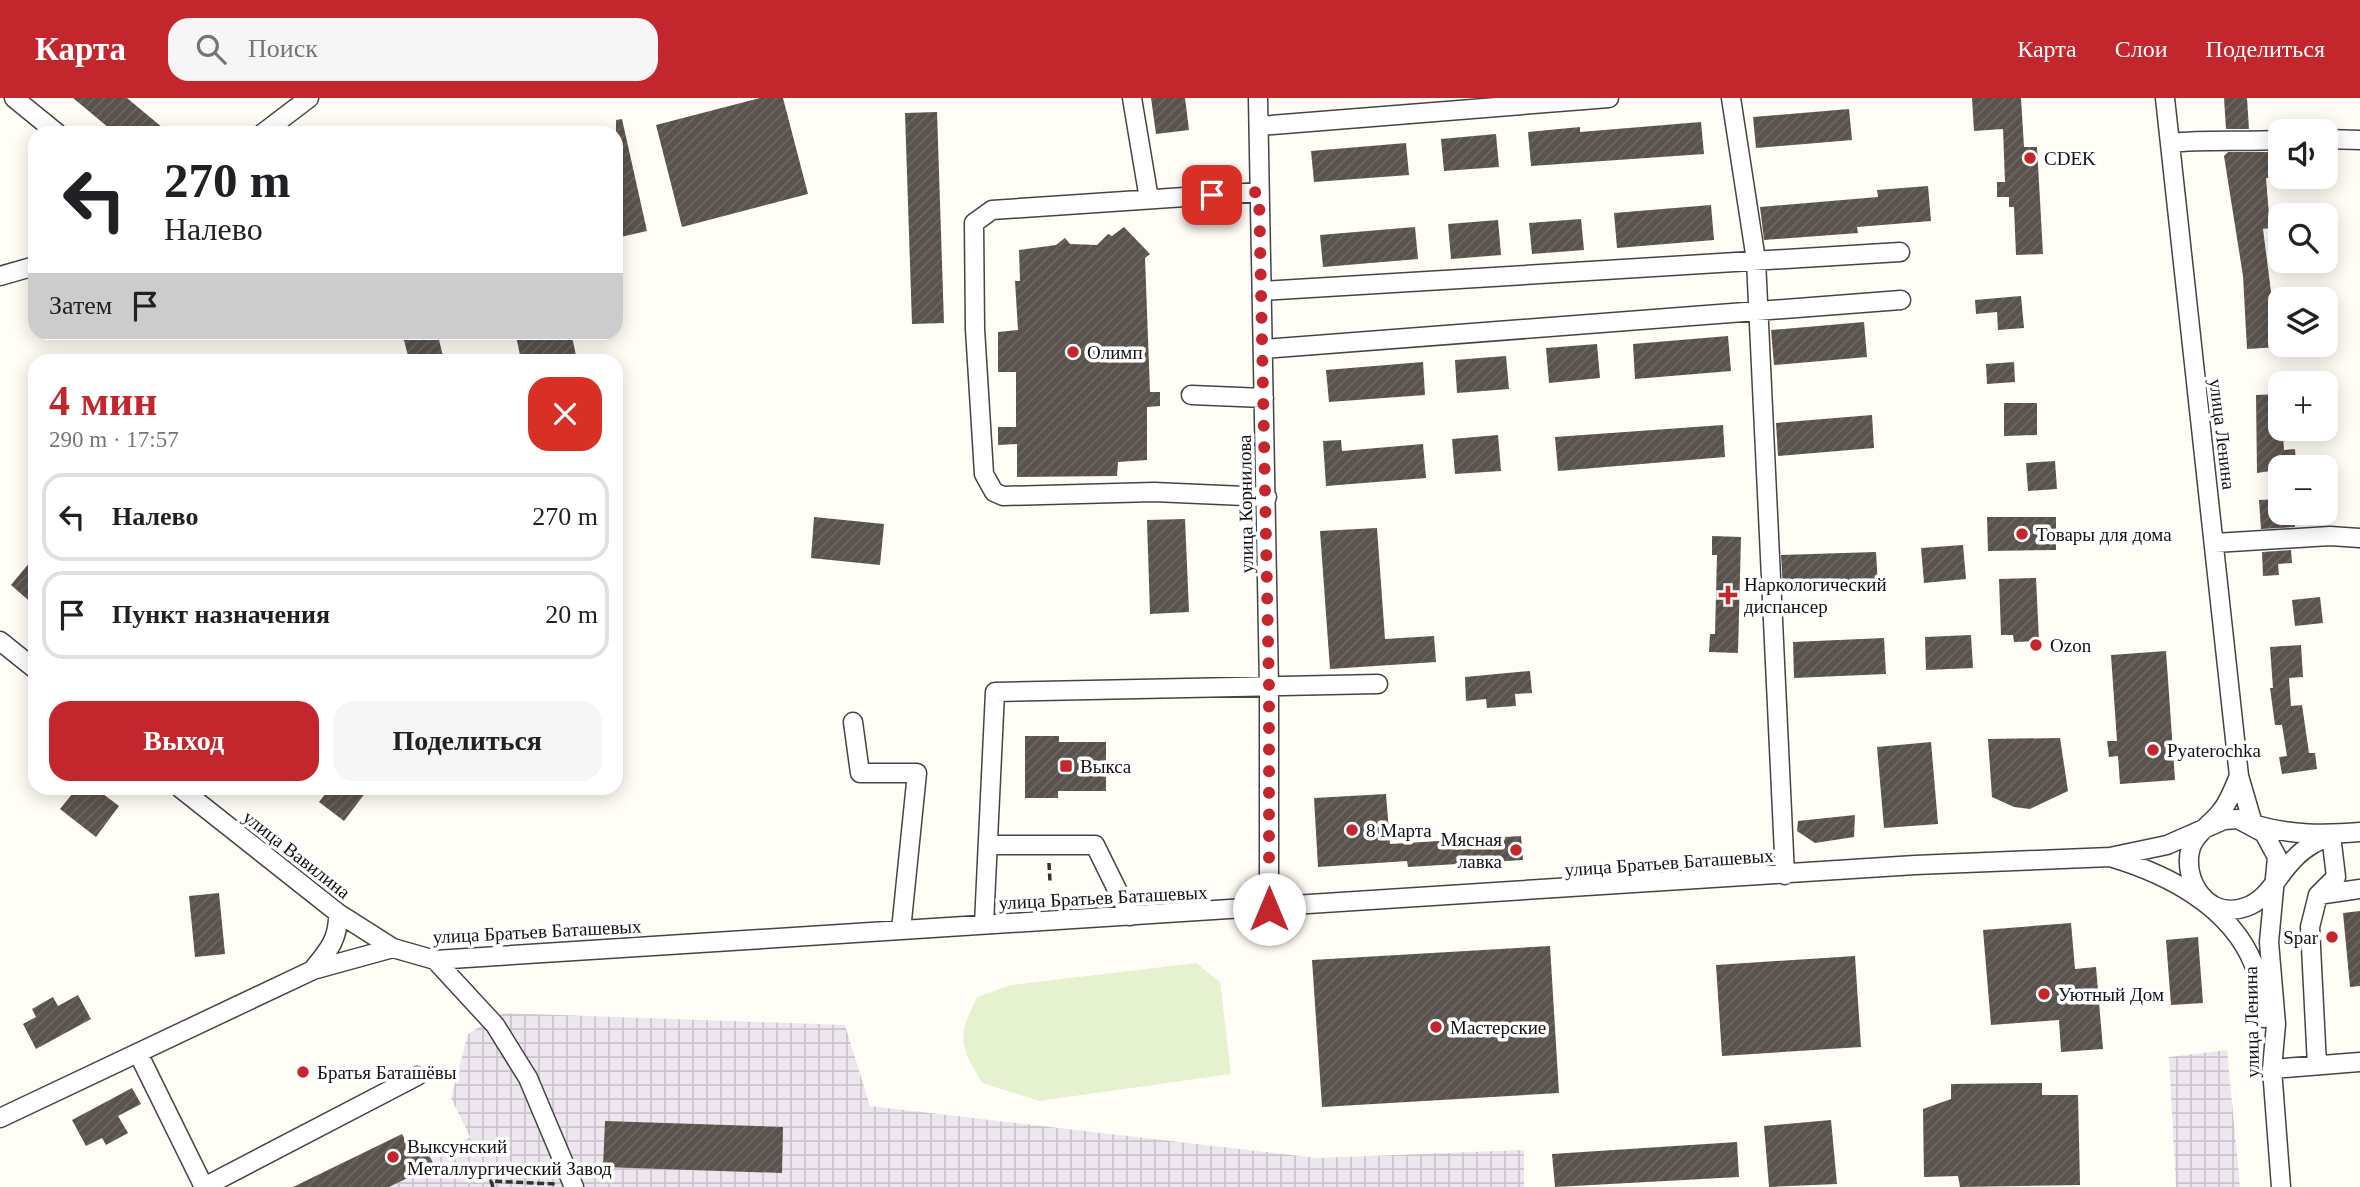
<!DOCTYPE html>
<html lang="ru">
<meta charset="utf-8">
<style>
:root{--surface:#fff;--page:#f6f6f6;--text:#202124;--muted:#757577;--line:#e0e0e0;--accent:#c4262e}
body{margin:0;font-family:"Times New Roman",serif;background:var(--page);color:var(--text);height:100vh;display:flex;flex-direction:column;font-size:26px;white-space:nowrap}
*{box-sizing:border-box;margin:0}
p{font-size:23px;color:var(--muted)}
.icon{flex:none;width:38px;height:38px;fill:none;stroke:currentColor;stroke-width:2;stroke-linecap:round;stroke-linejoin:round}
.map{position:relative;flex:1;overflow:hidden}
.details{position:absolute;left:28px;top:256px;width:595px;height:441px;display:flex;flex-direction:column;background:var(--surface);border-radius:21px;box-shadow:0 4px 18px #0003}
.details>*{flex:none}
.top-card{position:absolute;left:28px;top:28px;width:595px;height:214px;border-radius:21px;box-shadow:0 4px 18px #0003;background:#fff;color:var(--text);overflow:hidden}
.buttons{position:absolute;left:2268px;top:21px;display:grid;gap:14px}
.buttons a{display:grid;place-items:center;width:70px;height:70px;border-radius:14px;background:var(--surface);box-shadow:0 4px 18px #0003;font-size:35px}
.pin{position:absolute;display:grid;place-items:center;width:60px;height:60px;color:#fff;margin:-30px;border-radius:14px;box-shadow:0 4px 10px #0006}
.me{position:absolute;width:77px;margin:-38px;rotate:0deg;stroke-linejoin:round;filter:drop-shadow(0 0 5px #0008)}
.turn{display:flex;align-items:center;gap:24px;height:147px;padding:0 21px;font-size:32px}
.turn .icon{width:91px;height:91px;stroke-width:2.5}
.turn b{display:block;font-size:49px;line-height:60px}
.then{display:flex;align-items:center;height:66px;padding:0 21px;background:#0003;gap:14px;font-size:26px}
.round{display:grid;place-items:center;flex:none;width:74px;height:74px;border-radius:21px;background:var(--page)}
.overview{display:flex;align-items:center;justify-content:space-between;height:119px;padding:0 21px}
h1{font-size:42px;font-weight:600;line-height:52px;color:var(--accent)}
.button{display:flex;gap:14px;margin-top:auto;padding:14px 21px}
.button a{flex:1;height:80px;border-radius:21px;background:var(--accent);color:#fff;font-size:28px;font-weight:600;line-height:80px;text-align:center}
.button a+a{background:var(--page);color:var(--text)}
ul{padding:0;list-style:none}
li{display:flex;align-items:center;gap:21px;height:88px;margin:0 14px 10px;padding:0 7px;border:4px solid var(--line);border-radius:21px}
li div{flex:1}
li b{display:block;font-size:26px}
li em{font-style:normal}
header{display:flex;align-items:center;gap:42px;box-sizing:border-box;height:98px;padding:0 35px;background:var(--accent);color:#fff}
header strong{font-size:33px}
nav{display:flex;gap:38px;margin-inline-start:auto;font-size:24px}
.search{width:490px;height:63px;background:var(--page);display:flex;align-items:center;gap:18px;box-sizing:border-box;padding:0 24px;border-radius:21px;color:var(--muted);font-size:26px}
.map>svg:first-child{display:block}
</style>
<header>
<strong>Карта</strong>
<div class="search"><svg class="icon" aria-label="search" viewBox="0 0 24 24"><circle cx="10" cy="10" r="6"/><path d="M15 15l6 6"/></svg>Поиск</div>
<nav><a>Карта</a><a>Слои</a><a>Поделиться</a></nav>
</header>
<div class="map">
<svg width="2360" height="1089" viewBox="0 0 2360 1089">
<defs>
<pattern id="industrial-grid" width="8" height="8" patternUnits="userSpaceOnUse" patternTransform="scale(1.75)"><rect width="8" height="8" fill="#eee6ef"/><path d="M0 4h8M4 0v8" fill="none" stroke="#cbc4cc"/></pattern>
<pattern id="building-hatch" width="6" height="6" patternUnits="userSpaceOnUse" patternTransform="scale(1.75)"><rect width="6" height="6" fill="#5a524d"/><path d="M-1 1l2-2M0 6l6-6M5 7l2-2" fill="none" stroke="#6d6662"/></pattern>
</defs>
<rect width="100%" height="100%" fill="#fffdf5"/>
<path fill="url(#industrial-grid)" d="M503 915 845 927 870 1008 1318 1060 1524 1052V1089H390L440 1054 470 1039 451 1000 468 936Z
M2227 952 2240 1089H2176L2169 959Z"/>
<path fill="#e6f2cf" d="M1196 865 1220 884 1231 976 1039 1003 982 985C959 944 957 941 977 899L1011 887Z"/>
<path fill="url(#building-hatch)" d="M73 0H127L169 35H115Z
M760 0H783L808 96 682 129 656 27Z
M1151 0H1185L1189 32 1156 36Z
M1972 0H2021L2024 49H2037L2043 156 2016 157 2014 109H2009V99H1997V84H2005L2003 31 1974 33Z
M2224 0H2247L2249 31H2226Z
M1849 11 1852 42 1756 50 1753 19Z
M937 14 944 225 912 226 905 15Z
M622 21 647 133 616 140V22Z
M1701 24 1704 56 1531 68 1528 34 1580 29V34Z
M1496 36 1499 69 1444 73 1441 41Z
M1406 45 1409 77 1314 84 1311 53Z
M2228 54H2274L2276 79 2266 80 2270 130 2263 131 2278 249 2247 251 2243 178 2224 58Z
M1928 88 1931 123 1857 129 1858 135 1764 142 1760 109 1878 99 1877 92Z
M1711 107 1714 142 1617 150 1614 115Z
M1581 121 1584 152 1532 156 1529 125Z
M1498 122 1501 157 1451 161 1448 126Z
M1124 129 1150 156 1145 160 1150 294H1160V308L1147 309V362L1118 364 1117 378 1017 379V346L998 347V329H1016V274H998V234L1018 232 1015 183H1020L1019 152 1056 147 1065 140 1070 146 1097 147 1108 136 1112 138Z
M1415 129 1418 161 1323 169 1320 137Z
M2021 198 2024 230 1998 232 1997 214 1976 216 1975 202Z
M1864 224 1867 259 1774 267 1771 232Z
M402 234H437L444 262H409Z
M532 234H571L577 262H521L516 238Z
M1728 238 1731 273 1635 281 1633 246Z
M1597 246 1600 280 1549 285 1546 250Z
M1506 258 1509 291 1457 295 1455 262Z
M1423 264 1425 297 1329 304 1326 272Z
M2014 264 2015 284 1987 286 1986 266Z
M2280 296 2284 352 2295 351 2296 369 2257 375 2256 297Z
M2004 305H2037V337L2004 338Z
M1872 317 1874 350 1778 358 1776 325Z
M1723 327 1725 359 1558 373 1555 339Z
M1498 337 1501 373 1455 376 1452 341Z
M1341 342 1342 353 1423 346 1426 380 1326 388 1323 343Z
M2055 363 2057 391 2028 393 2026 365Z
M2280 401V415H2294L2295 429 2261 431 2259 402Z
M814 419 884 426 880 467 811 460Z
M1987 419H2056V452L1988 453Z
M1185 421 1189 514 1150 516 1147 422Z
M1377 430 1385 541 1434 538 1436 564 1330 571 1320 433Z
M1712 438 1741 439 1738 555 1709 554 1710 536H1715L1717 457H1712Z
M1963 447 1966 481 1924 485 1921 450Z
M2291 452 2292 465 2278 466 2279 477 2263 478 2262 454Z
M1876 454 1878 487 1783 490 1781 457Z
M35 458V508L11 487Z
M2036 480 2039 543 2014 544 2013 537H2001L1999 481Z
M2320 499 2323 525 2295 528 2292 502Z
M1971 537 1973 570 1926 572 1925 539Z
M1884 540 1886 576 1794 580 1793 544Z
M2301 547 2303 579 2289 580 2291 608 2302 607 2309 655H2315L2317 671 2282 676 2279 659 2287 658 2282 627H2275L2270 590H2273L2270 549Z
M2166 553 2175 682 2120 686 2118 658 2109 659 2107 643H2117L2111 557Z
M1530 573 1532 595 1515 596 1516 608 1487 610 1486 601 1466 603 1465 579Z
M1025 638H1059V644H1106V693H1058V700H1025Z
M2060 640 2068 693 2030 711 2014 709 1992 699 1988 641Z
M1931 644 1938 726 1884 730 1877 649Z
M77 690H95L119 708 96 739 60 711Z
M330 690H369L344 723 319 704Z
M1386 696 1390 746 1521 738 1523 762 1408 769 1407 763 1318 769 1314 700Z
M1855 717 1854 739 1815 745 1797 733 1798 723Z
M219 795 225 856 195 859 189 798Z
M2360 813V888L2350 889 2343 815Z
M2071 825 2075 871 2096 869 2103 951 2061 954 2059 922 1991 927 1983 832Z
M2198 839 2203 905 2171 907 2166 842Z
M1550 848 1559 995 1322 1009 1312 862Z
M1855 858 1861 949 1722 958 1716 867Z
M78 897 91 921 36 951 23 926 36 919 32 911 53 899 58 908Z
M2042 985V997H2078L2080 1087 1960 1089 1958 1078 1924 1079 1923 1011 1951 1001V986Z
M132 990 141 1006 118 1018 128 1035 106 1047 102 1040 86 1048 72 1022Z
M1831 1022 1837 1086 1769 1089 1764 1028Z
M605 1023 783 1029 782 1075 603 1069Z
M402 1036 410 1051 423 1045 434 1067 389 1089H293Z
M1737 1044 1739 1079 1555 1089 1552 1056Z"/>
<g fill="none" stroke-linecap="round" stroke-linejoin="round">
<g stroke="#444" stroke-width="21">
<path id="minor" d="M14 0 57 35
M1132 0 1149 101
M1258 0 1269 589V811
M1731 0 1756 162 1785 777
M2165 0 2239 678 2253 726
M1259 28 1609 0
M263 35 309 0
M2326 41 2360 42
M2170 45C2207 41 2243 44 2280 42
M1259 94 992 112 974 125 975 231 984 376 994 394 1003 398 1154 394 1267 399
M0 178 35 168
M1263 193 1900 154
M1264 251 1901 202
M1191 297 1264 300
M2215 445 2330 438 2360 440
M0 543 35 571
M853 624 860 675H917L901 832
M2239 678C2234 689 2230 702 2222 712 2214 724 2196 734 2191 749 2181 782 2208 823 2246 809 2269 801 2278 776 2295 760 2305 749 2318 743 2331 737
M180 690 338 815 393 850
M2256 727C2291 737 2324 737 2360 734
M988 747H1095L1130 818
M2113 760C2169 777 2231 809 2254 867 2261 884 2262 903 2264 920
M2318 797 2360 791
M984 826 995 594 1378 586
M435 862 495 927 528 980 574 1089
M314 870C329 852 339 840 338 815
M138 955 204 1089 417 978
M2317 967 2310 829 2318 797 2336 779 2331 737
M2272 971 2360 964
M0 1020 313 872 393 850 435 862 1915 767 2110 759 2167 747 2224 722 2238 721 2264 735 2277 759 2269 844 2276 926 2272 971 2281 1089"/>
</g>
<path stroke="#333" stroke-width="3.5" stroke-dasharray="7 3.5" stroke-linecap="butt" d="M1049 765 1050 784
M493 1089 491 1083 556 1086"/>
<use href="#minor" stroke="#fff" stroke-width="18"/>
</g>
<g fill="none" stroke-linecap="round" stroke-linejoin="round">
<path stroke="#c4262e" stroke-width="12" stroke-dasharray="0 21.6" d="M1212 97 1259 94 1269 589V811"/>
</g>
<g fill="#c4262e" stroke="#fff" stroke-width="2.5">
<circle cx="2030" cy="60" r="7"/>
<circle cx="1073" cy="254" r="7"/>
<circle cx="2022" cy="436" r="7"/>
<path d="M1724.5 486.5h7v7h7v7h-7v7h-7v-7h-7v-7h7z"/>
<circle cx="2036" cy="547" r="7"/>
<circle cx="2153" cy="652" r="7"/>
<rect x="1059" y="661" width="14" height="14" rx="3.5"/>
<circle cx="1352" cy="732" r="7"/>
<circle cx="1516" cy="752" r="7"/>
<circle cx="2332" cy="839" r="7"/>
<circle cx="2044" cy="896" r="7"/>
<circle cx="1436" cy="929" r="7"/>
<circle cx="303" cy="974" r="7"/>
<circle cx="393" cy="1059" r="7"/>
</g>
<g text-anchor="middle" stroke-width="7" stroke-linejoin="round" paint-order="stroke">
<g font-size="19" fill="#111" stroke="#fff" text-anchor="start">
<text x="2044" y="67">CDEK</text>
<text x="1087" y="261">Олимп</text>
<text x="2036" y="443">Товары для дома</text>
<text x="1744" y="493">Наркологический<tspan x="1744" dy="22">диспансер</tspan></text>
<text x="2050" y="554">Ozon</text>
<text x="2167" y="659">Pyaterochka</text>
<text x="1080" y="675">Выкса</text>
<text x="1366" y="739">8 Марта</text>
<text x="1502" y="748" text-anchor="end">Мясная<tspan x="1502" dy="22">лавка</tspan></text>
<text x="2318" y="846" text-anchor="end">Spar</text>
<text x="2058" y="903">Уютный Дом</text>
<text x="1450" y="936">Мастерские</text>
<text x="317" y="981">Братья Баташёвы</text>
<text x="407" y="1055">Выксунский<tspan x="407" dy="22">Металлургический Завод</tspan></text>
</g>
<g font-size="19" fill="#111" stroke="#fff">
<text transform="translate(2223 336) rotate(83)" y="7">улица Ленина</text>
<text transform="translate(1245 406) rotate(-91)" y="7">улица Корнилова</text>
<text transform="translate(297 756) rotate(38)" y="7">улица Вавилина</text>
<text transform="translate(1669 764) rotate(-4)" y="7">улица Братьев Баташевых</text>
<text transform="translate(1103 799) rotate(-3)" y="7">улица Братьев Баташевых</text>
<text transform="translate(537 833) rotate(-3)" y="7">улица Братьев Баташевых</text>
<text transform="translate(2251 924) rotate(-91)" y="7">улица Ленина</text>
</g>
</g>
</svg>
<div class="buttons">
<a><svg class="icon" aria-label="sound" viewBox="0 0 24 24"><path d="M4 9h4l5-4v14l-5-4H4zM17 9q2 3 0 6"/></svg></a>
<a><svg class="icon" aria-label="search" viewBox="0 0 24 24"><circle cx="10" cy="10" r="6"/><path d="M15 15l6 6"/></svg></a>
<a><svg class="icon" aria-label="layers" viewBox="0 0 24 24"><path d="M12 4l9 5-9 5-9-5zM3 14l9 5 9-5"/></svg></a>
<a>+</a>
<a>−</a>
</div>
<div class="pin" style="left:1212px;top:97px;background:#d93025"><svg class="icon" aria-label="arrive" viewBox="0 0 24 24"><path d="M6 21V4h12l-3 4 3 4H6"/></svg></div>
<svg class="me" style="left:1269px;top:811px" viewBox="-20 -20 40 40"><circle r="19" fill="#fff"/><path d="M0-13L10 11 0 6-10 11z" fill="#c4262e"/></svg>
<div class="top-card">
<div class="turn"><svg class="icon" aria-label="left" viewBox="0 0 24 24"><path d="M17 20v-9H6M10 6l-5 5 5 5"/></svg><div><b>270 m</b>Налево</div></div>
<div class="then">Затем<svg class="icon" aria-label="arrive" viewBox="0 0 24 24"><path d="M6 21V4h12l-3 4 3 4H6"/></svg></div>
</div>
<section class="details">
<div class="overview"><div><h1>4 мин</h1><p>290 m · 17:57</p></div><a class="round" style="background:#d93025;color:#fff"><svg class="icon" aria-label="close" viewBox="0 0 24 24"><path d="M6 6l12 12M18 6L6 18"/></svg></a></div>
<ul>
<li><svg class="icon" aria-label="left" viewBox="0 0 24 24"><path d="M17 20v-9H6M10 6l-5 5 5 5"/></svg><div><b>Налево</b></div><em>270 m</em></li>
<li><svg class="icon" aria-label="arrive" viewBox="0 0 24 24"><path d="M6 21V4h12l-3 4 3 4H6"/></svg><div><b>Пункт назначения</b></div><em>20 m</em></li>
</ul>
<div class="button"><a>Выход</a><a>Поделиться</a></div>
</section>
</div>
